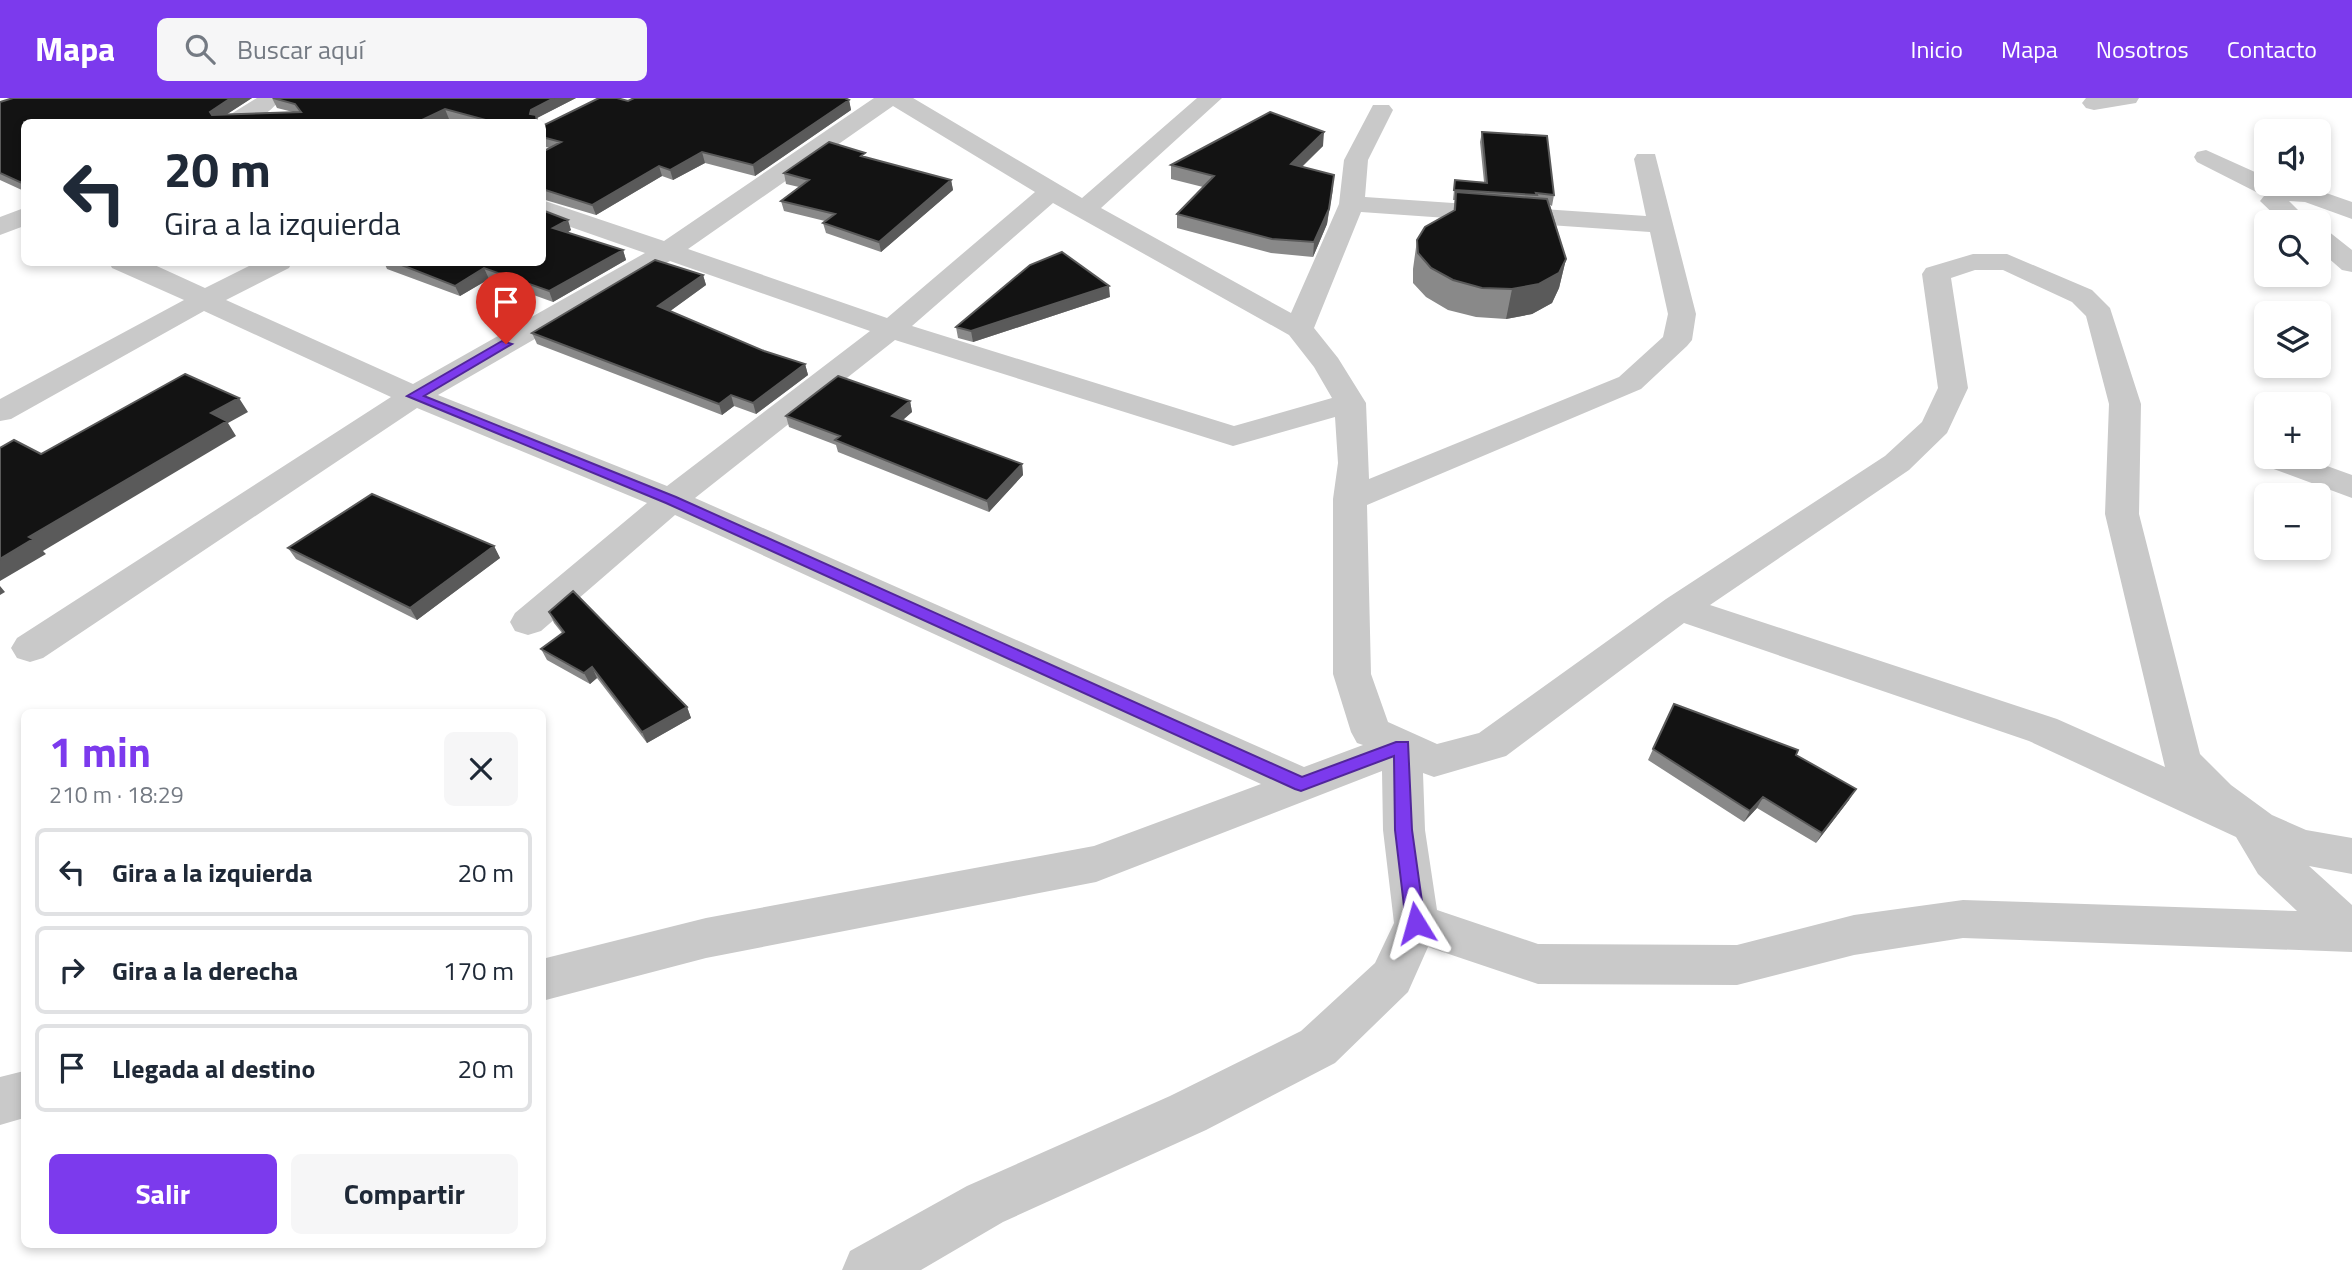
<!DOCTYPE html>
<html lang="es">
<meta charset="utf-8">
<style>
:root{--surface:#fff;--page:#f6f6f7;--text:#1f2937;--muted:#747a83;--line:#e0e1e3;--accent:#7c3aed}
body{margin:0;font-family:"Titillium Web",sans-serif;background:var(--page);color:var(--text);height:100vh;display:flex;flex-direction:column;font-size:26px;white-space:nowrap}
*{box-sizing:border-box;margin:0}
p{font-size:23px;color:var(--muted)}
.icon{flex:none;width:38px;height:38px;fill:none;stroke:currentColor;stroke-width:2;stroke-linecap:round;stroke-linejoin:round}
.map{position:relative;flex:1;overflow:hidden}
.sheet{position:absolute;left:21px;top:611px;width:525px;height:539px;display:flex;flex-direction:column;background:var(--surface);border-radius:10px;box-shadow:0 4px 10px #0003}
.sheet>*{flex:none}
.guide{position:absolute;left:21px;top:21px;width:525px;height:147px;border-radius:10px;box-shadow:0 4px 10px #0003;background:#fff;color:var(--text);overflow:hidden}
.tools{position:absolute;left:2254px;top:21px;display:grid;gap:14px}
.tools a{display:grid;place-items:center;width:77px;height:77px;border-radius:10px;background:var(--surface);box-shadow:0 4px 10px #0003;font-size:35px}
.pin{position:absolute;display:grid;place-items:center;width:60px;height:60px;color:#fff;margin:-72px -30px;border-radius:50% 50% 50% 0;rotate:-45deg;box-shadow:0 0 7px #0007}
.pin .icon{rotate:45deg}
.me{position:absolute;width:77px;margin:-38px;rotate:352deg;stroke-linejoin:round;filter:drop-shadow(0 0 5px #0008)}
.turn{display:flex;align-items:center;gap:24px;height:147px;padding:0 28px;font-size:32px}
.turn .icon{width:91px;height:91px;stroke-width:2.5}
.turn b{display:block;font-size:49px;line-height:60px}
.round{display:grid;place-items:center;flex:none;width:74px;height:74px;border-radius:10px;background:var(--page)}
.overview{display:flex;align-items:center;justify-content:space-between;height:119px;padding:0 28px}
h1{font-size:42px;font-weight:700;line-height:52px;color:var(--accent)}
.cta{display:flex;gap:14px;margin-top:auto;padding:14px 28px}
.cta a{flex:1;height:80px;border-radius:10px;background:var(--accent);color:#fff;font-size:28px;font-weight:700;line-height:80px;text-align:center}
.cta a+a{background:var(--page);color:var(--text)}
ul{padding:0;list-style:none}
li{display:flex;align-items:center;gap:21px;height:88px;margin:0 14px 10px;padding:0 14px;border:4px solid var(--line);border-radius:10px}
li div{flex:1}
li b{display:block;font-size:26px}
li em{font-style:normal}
header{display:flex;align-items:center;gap:42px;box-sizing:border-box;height:98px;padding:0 35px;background:var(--accent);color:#fff}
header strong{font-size:33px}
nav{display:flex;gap:38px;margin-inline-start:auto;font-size:24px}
.search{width:490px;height:63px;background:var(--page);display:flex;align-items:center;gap:18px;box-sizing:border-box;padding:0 24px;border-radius:10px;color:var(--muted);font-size:26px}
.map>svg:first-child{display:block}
</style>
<header>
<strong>Mapa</strong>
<div class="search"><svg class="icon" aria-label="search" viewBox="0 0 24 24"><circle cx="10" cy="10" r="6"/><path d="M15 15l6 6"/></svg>Buscar aquí</div>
<nav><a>Inicio</a><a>Mapa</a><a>Nosotros</a><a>Contacto</a></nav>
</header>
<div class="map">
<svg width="2352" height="1172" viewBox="0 0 2352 1172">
<rect width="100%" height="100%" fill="#fff"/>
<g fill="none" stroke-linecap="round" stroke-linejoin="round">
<path fill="#c9c9c9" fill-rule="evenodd" d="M257 0H281C265 23 244 26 218 24Z
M874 0H913L1082 100 1197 0H1222L1101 110 1291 215 1339 106 1344 62 1373 7H1389L1393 12 1368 62 1365 99 1646 118 1634 61 1637 56H1655L1696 216 1692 242 1687 248 1641 291 1367 407 1371 576 1388 624 1437 646 1479 635 1666 501 1885 358 1922 324 1938 290 1922 176 1926 170 1973 156H2007L2092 192 2110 210 2141 306 2139 416 2200 656 2231 687 2272 717 2306 732 2352 740V776L2309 768 2352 807V854L1963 840 1854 857 1737 887 1538 886 1428 849 1408 894 1335 965 1206 1032 1003 1124 921 1172H842L850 1153 967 1088 1170 998 1301 933 1375 865 1394 825 1383 732 1382 673 1096 784 706 860 542 903V861L706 820 1094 748 1261 686 675 417 541 533 528 537 515 533 510 524 515 515 647 405 417 310 43 560 30 564 17 560 11 550 17 540 391 299 204 213 11 321 0 323V301L184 202 112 170 109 164H148L205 190 257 164H292L289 170 226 202 413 286 645 155 542 119V102L664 143ZM893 8 1035 94 887 220 688 151ZM1053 105 1289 237 1314 269 1332 300 1234 328 912 228ZM1361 114 1650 134 1668 216 1663 239 1619 279 1369 381 1366 305 1338 260 1314 230ZM670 163 870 233 667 388 438 297ZM1975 172H2003L2072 204 2086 218 2109 306 2105 416 2165 669 2057 621 1710 507 1909 372 1947 335 1968 290 1951 180ZM895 242 1233 348 1335 319 1338 365 1333 401V576L1351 634 1357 645 1363 647 1304 669 695 400ZM1684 525 2029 643 2236 739 2258 776 2297 813 1963 802 1854 817 1737 847 1538 846 1437 812 1425 732 1423 675 1434 679 1506 658Z
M2086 0H2139L2136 5 2094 12 2086 10 2082 5Z
M2206 52 2266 79V86L2309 89 2352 104V121L2305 104 2289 103 2310 124H2282L2260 103 2264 98 2197 64 2194 59 2197 54Z
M24 110V128L0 137V119Z
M2319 131 2328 133 2352 152V174L2342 172 2319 152Z
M2266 350V359H2302L2352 377V400L2260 366 2255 359 2260 352Z
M24 973V1020L0 1027V979Z"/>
</g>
<path fill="#898989" d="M13 0H252L227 16 293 14 277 10 272 0H576L537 20 539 24H461L449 21 442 24H24V93L0 82V4Z
M849 2 851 12 755 78 705 65 673 82 662 78 596 117 542 101V54L550 50 542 48V28L628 3Z
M1482 34 1554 97 1552 108 1550 107 1566 161 1559 190 1552 205 1532 216 1506 221 1476 219 1448 212 1426 199 1413 185V171L1417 142 1453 114 1455 102H1453L1455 82 1484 84 1480 44Z
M1323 48 1302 69 1333 91 1327 126 1313 159 1271 155 1177 130V116L1203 89 1171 81V67Z
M866 59 951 82 953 92 881 154 826 135 823 125 825 123 784 113 781 103 799 89 786 86 784 75Z
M542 112 571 132 567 135 623 152 626 162 553 204 489 181 460 198 387 171 384 164H542Z
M703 177 706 187 670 213 764 253 805 266 808 277 756 316 734 308 722 317 537 246 532 235Z
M1110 199 973 244 958 240 956 229Z
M910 303 912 314 902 322 1022 366 1023 377 989 414 838 354 836 347 789 329 786 318Z
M494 448 500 460 417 522 296 461 288 450Z
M549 514 687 609 691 620 647 645 597 580 590 586 547 562 541 551 562 535 554 525Z
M1653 651 1796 657 1849 702 1816 745 1757 710 1744 724 1648 662Z"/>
<path fill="#5a5a5a" d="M231 0H252L215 24 210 14Z
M554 0H576L537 20 539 24H537L530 16 531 12Z
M849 2 851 12 755 78 753 67Z
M445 11 449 21 442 24H421L420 23Z
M1324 34 1323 48 1290 80 1291 66Z
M702 54 705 65 673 82 670 72Z
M659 68 662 78 596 117 592 107Z
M1334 77 1327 126 1313 159 1314 144Z
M951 82 953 92 881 154 879 144Z
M568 122 571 132 557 141 553 130Z
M623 152 626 162 553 204 549 193Z
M1566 161 1559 190 1552 205 1532 216 1506 221 1512 191Z
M484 170 489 181 460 198 455 188Z
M703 177 706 187 662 219 658 208Z
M1109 188 1110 199 973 244 971 233Z
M805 266 808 277 756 316 753 305Z
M731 297 734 308 722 317 719 306Z
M239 300 248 314 228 325 236 338 43 453 46 456 0 483V461L29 439 211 315Z
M910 303 912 314 894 330 892 318Z
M1022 366 1023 377 989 414 987 403Z
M494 448 500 460 417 522 410 510Z
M0 488 5 494 0 497Z
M592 569 597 580 590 586 584 575Z
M687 609 691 620 647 645 642 634Z
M1856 691 1849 702 1816 745 1822 735Z
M1763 699 1757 710 1744 724 1750 713Z"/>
<path fill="#131313" stroke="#5a5a5a" stroke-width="2" d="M13 0H231L210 14 212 17 301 14 295 6 273 0H554L531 12 530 16 536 17 537 24H493L445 11 420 23 415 22 409 24H24V86L0 75V4Z
M599 0H617L628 3 634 0H845L849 2 753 67 702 54 670 72 659 68 592 107 542 91V54L561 44 542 39V28Z
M1270 14 1324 34 1291 66 1334 77 1329 111 1314 144 1272 141 1177 116 1214 78 1171 67Z
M1482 34 1547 38 1554 97 1536 95 1537 97 1454 92 1455 82 1487 85Z
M829 44 865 55 861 58 951 82 879 144 823 125 835 116 781 103 809 82 784 75Z
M1456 94 1547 101 1566 161 1559 175 1539 186 1512 191 1482 190 1453 182 1431 170 1418 155 1417 142 1425 129 1455 112Z
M542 112 568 122 553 130 623 152 549 193 484 170 455 188 394 164H542Z
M1062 154 1109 188 971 233 956 229 1030 167Z
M655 162 703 177 658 208 764 253 805 266 753 305 731 297 719 306 532 235Z
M185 276 239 300 211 315 227 323 29 439 33 441 0 461V350L14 342 41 356Z
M838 278 910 303 892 318 1022 366 987 403 835 342 840 338 786 318Z
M372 396 494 448 410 510 288 450Z
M573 493 687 609 642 634 592 569 584 575 541 551 564 534 549 514Z
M1674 606 1798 652 1796 657 1856 691 1822 735 1763 699 1750 713 1653 651Z"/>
<path fill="#7c3aed" stroke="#51269a" stroke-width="2" d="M502 243 512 246 424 298 676 399 1302 679 1396 644H1408L1412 732 1425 825 1422 831H1409L1406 825 1395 732 1394 658 1301 693 1295 691 666 405 407 298Z"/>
</svg>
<div class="tools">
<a><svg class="icon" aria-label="sound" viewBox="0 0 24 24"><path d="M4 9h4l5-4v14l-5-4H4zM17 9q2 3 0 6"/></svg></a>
<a><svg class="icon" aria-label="search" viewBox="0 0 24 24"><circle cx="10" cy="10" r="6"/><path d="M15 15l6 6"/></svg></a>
<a><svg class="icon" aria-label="layers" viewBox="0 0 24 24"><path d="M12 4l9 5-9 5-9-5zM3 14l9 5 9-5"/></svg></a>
<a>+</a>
<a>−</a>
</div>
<div class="pin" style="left:506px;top:246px;background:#d93025"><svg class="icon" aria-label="arrive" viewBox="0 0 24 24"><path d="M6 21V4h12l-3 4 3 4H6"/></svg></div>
<svg class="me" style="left:1416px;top:825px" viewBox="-20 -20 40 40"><path d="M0-17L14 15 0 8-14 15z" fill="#7c3aed" stroke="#fff" stroke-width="4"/></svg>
<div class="guide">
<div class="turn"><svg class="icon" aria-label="left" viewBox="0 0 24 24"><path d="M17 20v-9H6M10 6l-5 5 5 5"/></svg><div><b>20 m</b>Gira a la izquierda</div></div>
</div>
<section class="sheet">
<div class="overview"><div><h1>1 min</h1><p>210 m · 18:29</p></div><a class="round"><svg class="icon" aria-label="close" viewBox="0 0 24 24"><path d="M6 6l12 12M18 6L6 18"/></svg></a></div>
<ul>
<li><svg class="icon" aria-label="left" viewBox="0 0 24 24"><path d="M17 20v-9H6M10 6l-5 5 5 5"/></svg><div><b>Gira a la izquierda</b></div><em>20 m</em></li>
<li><svg class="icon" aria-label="right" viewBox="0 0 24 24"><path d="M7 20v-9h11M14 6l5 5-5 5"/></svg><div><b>Gira a la derecha</b></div><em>170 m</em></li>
<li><svg class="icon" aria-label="arrive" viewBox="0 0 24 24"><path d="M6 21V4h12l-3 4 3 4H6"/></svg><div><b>Llegada al destino</b></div><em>20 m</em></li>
</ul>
<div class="cta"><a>Salir</a><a>Compartir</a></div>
</section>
</div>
